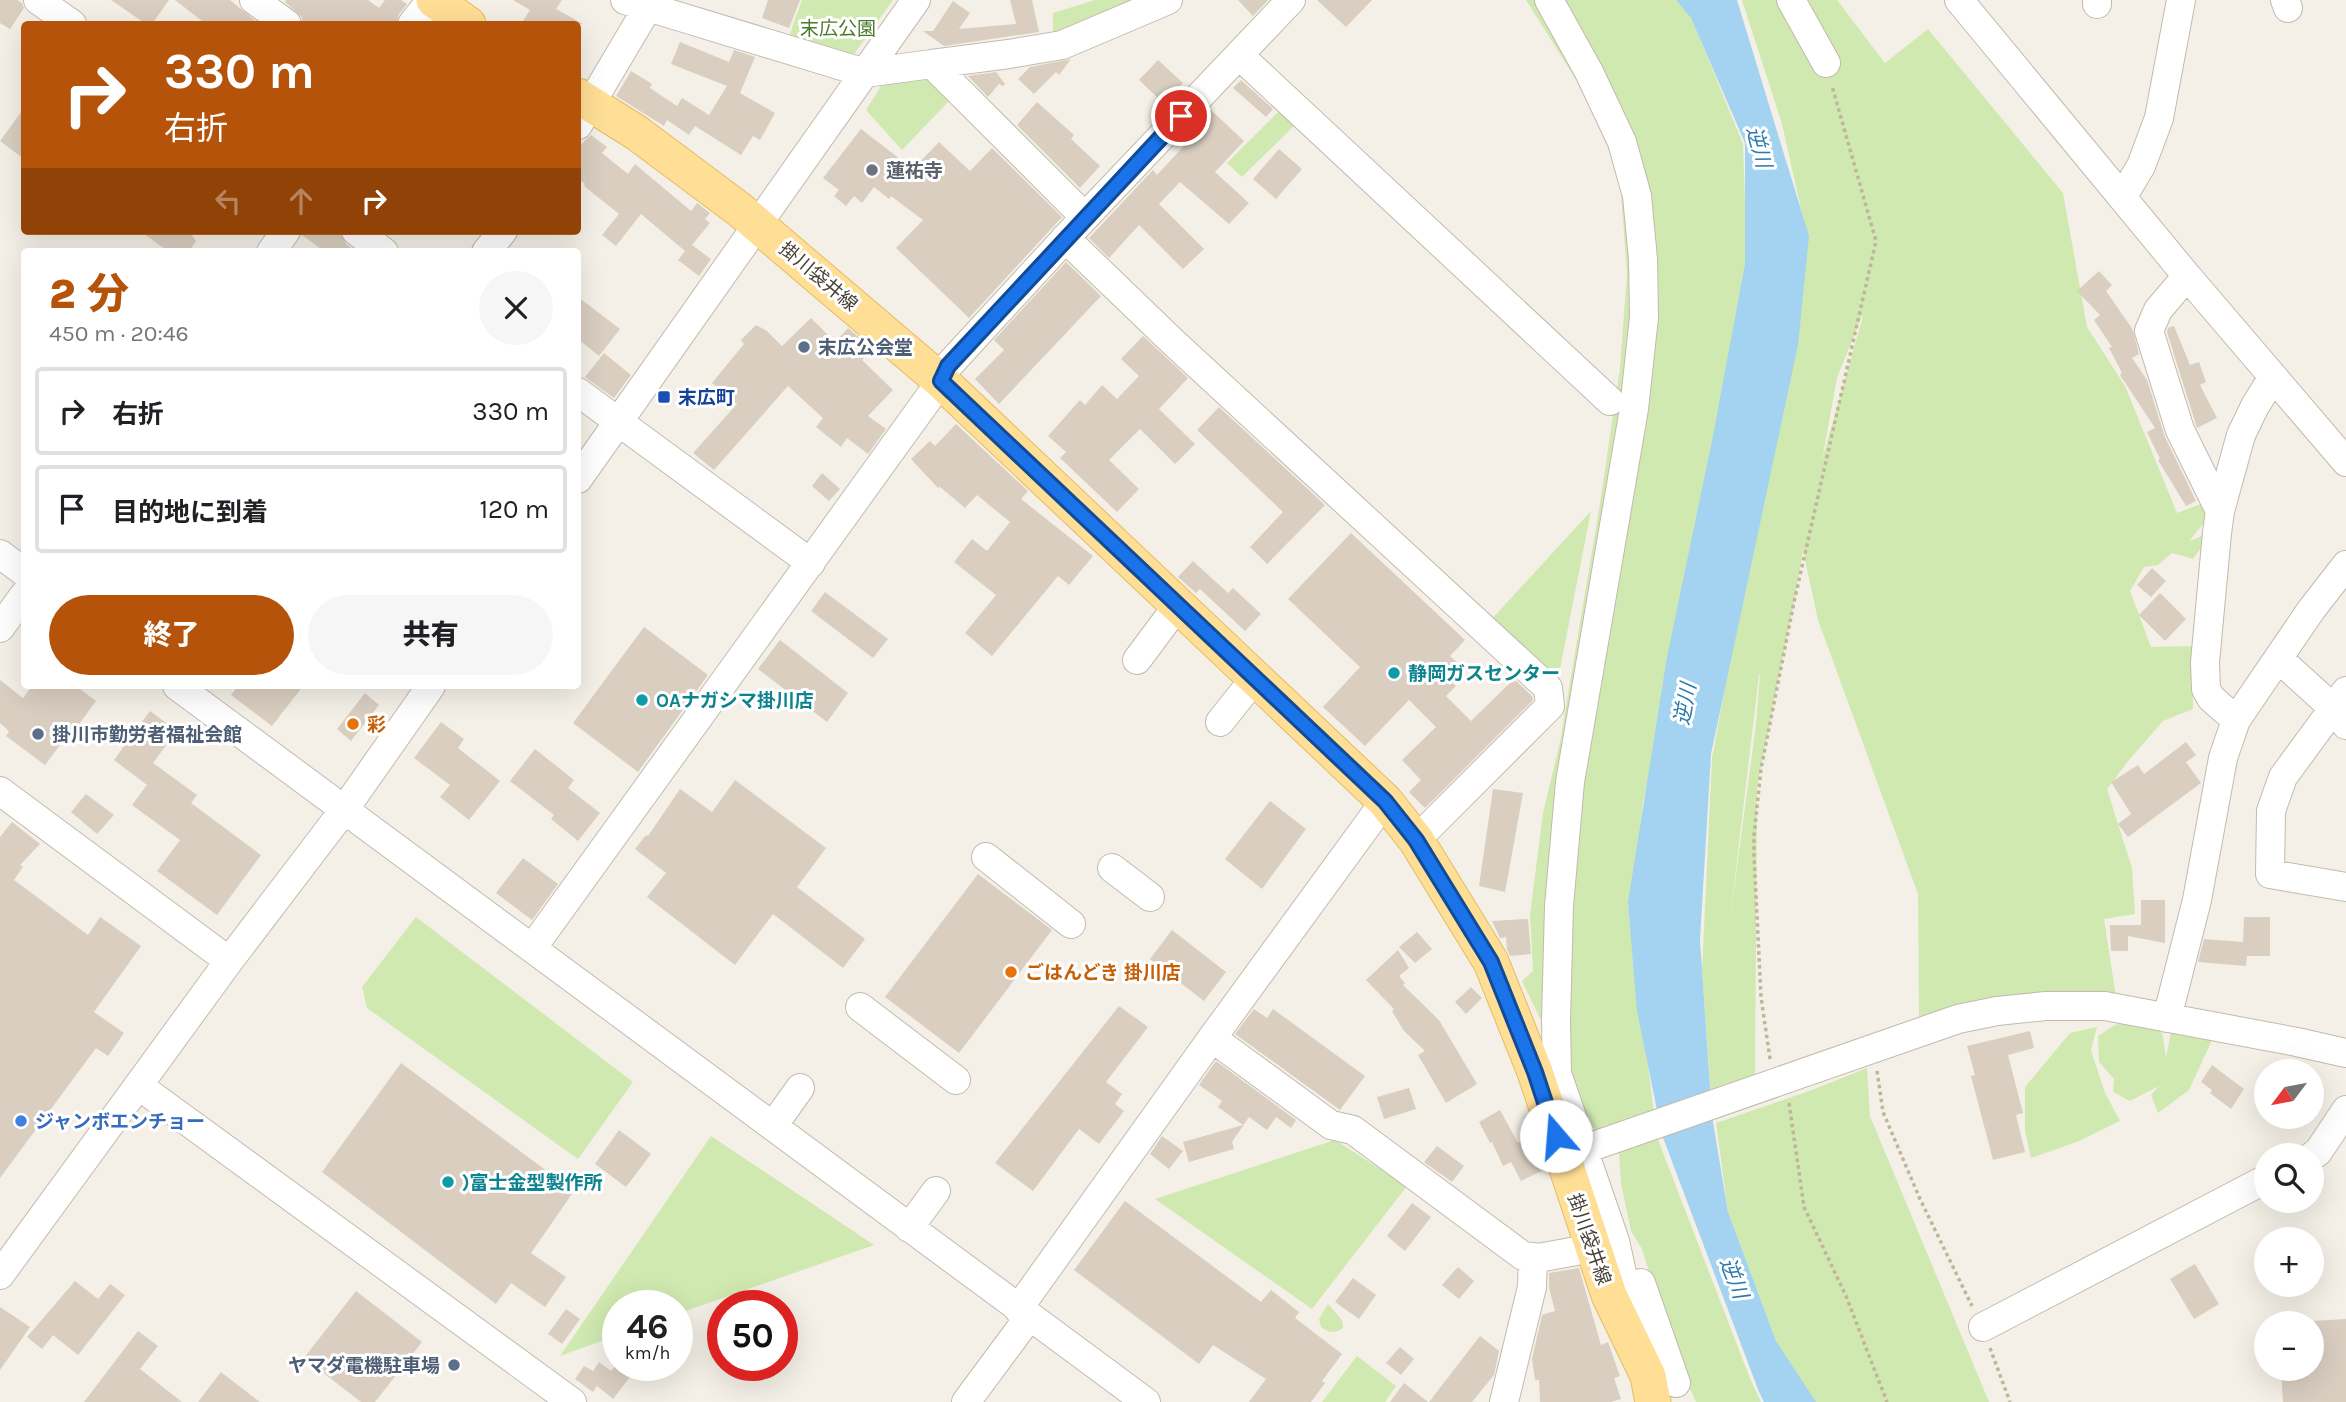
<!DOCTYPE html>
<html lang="ja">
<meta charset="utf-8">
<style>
:root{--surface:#fff;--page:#f6f6f6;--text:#202124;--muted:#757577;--line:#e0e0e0;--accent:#b45309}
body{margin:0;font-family:Karla,"Noto Sans JP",sans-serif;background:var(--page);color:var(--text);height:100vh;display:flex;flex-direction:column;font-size:26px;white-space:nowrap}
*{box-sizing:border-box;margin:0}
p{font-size:23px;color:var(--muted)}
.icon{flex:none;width:38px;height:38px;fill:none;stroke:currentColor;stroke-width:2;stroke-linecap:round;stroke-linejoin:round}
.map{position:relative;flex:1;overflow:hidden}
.sheet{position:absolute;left:21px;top:248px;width:560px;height:441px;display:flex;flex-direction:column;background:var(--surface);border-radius:7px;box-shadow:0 7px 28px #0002}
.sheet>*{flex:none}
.banner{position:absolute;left:21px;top:21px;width:560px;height:214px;border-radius:7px;box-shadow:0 7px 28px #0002;background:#b45309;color:#fff;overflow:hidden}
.needle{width:46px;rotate:238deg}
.tools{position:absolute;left:2254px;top:1059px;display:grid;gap:14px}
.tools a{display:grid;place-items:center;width:70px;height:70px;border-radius:50%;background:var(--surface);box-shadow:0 7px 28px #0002;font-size:35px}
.speed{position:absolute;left:602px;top:1290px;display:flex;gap:14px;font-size:35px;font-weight:700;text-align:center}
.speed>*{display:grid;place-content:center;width:91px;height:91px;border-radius:50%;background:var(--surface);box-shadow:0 7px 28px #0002;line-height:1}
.speed small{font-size:18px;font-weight:400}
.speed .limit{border:10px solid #d22;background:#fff;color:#111}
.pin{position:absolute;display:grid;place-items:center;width:60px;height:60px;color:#fff;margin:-30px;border:4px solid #fff;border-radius:50%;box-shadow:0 2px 7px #0007}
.me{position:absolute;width:77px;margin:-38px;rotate:342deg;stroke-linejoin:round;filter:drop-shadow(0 0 5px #0008)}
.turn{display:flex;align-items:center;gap:24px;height:147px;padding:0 28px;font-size:32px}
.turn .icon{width:91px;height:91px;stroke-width:2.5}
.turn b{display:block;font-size:49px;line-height:60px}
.lanes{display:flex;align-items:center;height:66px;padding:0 28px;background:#0003;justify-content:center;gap:35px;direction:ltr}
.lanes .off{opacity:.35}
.round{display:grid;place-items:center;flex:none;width:74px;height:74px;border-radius:37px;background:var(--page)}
.summary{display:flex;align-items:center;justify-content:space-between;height:119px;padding:0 28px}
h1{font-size:42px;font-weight:800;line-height:52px;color:var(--accent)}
.cta{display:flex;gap:14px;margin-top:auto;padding:14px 28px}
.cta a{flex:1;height:80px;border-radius:42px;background:var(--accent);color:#fff;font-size:28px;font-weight:800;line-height:80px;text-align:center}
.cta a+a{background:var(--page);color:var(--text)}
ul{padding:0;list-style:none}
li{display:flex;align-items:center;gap:21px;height:88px;margin:0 14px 10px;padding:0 14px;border:4px solid var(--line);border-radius:7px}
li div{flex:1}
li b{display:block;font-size:26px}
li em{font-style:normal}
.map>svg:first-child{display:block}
</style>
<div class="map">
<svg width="2346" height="1402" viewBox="0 0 2346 1402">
<rect width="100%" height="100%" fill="#f4f0e7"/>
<path fill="#d0e9b0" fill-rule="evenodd" d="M802 0H893L849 61 787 42Z
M1095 0H1170L1053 41V13Z
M1526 0H1676L1691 17 1743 144 1747 262 1723 419 1643 803 1629 916 1657 1137 1749 1376 1761 1402H1696L1674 1353 1642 1249 1631 1231 1621 1184 1619 1152 1592 1126 1522 981 1533 971 1530 915 1543 813 1560 742 1599 510 1620 368 1627 274 1620 179 1590 102Z
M1742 0H1837L1885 63 1928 29 2063 193 2087 327 2125 386 2177 513 2203 503 2210 516 2189 541 2200 537 2215 520 2205 542 2193 559 2172 553 2158 565 2144 567 2130 591 2151 647 2192 646 2193 709 2163 721 2129 760 2107 789 2132 868 2135 914 2104 919 2116 997 1919 1019 1918 894 1818 620 1803 550 1792 617 1794 602 1757 787 1755 1076 1711 1096 1702 970 1712 758 1808 240 1782 124ZM1862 316H1863L1822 460 1837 378ZM1760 674 1756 724 1730 920 1759 675Z
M925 74 949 101 902 150 866 110 888 75Z
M1284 106 1299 121 1242 177 1227 163Z
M1591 511 1557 684 1490 621Z
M416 917 633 1082 578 1159 367 1008 362 987Z
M2138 1019 2159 1024 2163 1037 2166 1058 2172 1027 2213 1038 2189 1090 2158 1113 2151 1095 2159 1086 2130 1101 2113 1092 2114 1079 2099 1062 2098 1036 2115 1025Z
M2097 1027 2091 1050 2105 1093 2120 1121 2079 1141 2031 1158 2025 1130V1087L2070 1033Z
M1867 1068 1870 1116 1989 1402H1808L1776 1341 1728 1212 1716 1123 1812 1090Z
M711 1136 874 1245 677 1314V1306H618V1335L560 1356Z
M1335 1140 1407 1186 1312 1309 1155 1199Z
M1328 1304 1342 1320 1343 1328C1335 1334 1329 1333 1321 1327L1319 1319Z
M1357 1356 1396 1386 1385 1402H1322Z"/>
<path fill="#a3d3f1" d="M1676 0H1737L1809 236 1798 345 1711 754 1700 940 1712 1116 1728 1212 1776 1341 1816 1402H1764L1759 1392 1662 1135 1637 1011 1628 902 1667 657 1712 441 1745 264V143L1691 18Z"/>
<path fill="#d9cec0" d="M0 0H17L22 3 24 8 10 29 0 23Z
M111 0H169L152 24H146Z
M175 0H230L259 24H206Z
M286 0H368L379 8 385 0H401L407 4 399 14 396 24H303L302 17 285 2Z
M513 0H562L556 9 583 24H521L530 10Z
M768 0H800L789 28 762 18Z
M1010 0H1032L1039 32 944 46 923 31H933L953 1 970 13 959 29 1016 24Z
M1238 0H1268L1253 16Z
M1317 0H1372L1346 27Z
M680 42 729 62 734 50 755 57 740 93 775 113 760 140 753 136 741 155 695 126 689 135 667 120 664 126 616 96 631 71 652 84 650 88 677 106 682 98 709 115 727 86 671 64Z
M1071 59 1059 75 1056 72 1034 94 1018 79 1030 67Z
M1158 60 1183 83 1163 103 1139 80Z
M996 72 1005 84 1003 86 999 84 988 97 968 76Z
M1241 80 1273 109 1266 117 1233 88Z
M1037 102 1074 135 1071 139 1100 166 1080 188 1017 125Z
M24 108V159L0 141Z
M1210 109 1244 141 1215 172 1249 203 1229 224 1180 182 1159 204 1204 249 1183 269 1139 225 1109 258 1089 238 1153 170 1157 175 1196 133 1192 129Z
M861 129 913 169 939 142 970 171 992 148 1062 217 969 318 896 248 923 220 891 196 889 199 874 187 862 203 854 196 846 206 834 196 839 190 823 178Z
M591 135 607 147 602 153 628 174 635 164 691 211 697 203 710 213 705 219 710 223 692 245 711 259 699 276 678 260 685 251 641 214 616 246 602 235 619 214 584 186 585 184 578 178V147Z
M1279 149 1302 169 1276 199 1253 179Z
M140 231H189L196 241 189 252H169Z
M302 231H340L346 244 356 252H325L302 235Z
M1066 262 1101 296 999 404 975 379 1004 350 994 340Z
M2099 271 2112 285 2106 291 2133 330 2139 354 2132 358 2147 380 2165 437 2196 501 2186 506 2158 460 2160 459 2147 432 2155 428 2120 375 2122 373 2109 348 2112 347 2094 320 2100 315 2077 291Z
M578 297 620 329 599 356 578 339Z
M811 318 835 342 848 328 873 349 862 360 893 390 868 416 886 429 868 454 847 438 841 447 816 427 823 418 788 386 714 470 693 453 737 404 712 383 744 344 741 340 756 325 767 331 782 346Z
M2174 326 2190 365 2199 362 2206 382 2200 385 2217 418 2197 428 2167 332 2168 328Z
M1143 336 1188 378 1159 409 1195 444 1175 464 1140 429 1109 460 1139 489 1117 512 1060 458 1066 452 1048 436 1080 400 1085 405 1102 385 1117 399 1139 376 1121 359Z
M604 353 631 375 614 398 585 377Z
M1219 407 1325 505 1267 564 1250 547 1283 512 1197 430Z
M956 424 1028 491 1021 499 1093 556 1069 585 1058 576 992 656 965 633 996 595 954 562 972 539 987 551 1010 522 977 495 965 508 940 487 938 488 911 459 930 441 935 446Z
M822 473 840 489 829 501 812 486Z
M1351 533 1465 640 1450 656 1460 665 1447 677 1456 686 1446 696 1471 721 1514 679 1532 696 1533 700 1425 808 1409 792 1421 780 1402 760 1436 727 1409 700 1365 746 1323 707 1360 667 1288 599Z
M1193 561 1228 593 1233 588 1261 614 1245 631 1200 589 1196 593 1178 577Z
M2152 568 2166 581 2151 597 2137 585Z
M825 592 888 639 873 658 811 611Z
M2160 593 2186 619 2165 641 2139 615Z
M644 627 708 675 638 772 573 723Z
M780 640 848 693 827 722 758 669Z
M0 680 23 698 32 686H76L96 701 77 727 75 725 45 765 6 736 9 731 0 723Z
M238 686H303L272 726 231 695Z
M365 693 379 705 351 741 337 729Z
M150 711 177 731 153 763 197 795 191 803 261 855 217 915 157 871 180 840 132 805 147 785 114 760Z
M441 722 464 739 458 748 500 781 469 820 440 797 450 785 414 758Z
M2186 742 2196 755 2186 762 2201 783 2128 837 2118 824 2131 814 2111 782 2138 765 2144 774Z
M535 749 574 780 568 788 600 813 578 841 551 819 554 815 510 781Z
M735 780 826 848 797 887 865 939 843 968 773 914 735 965 647 897 666 873 635 849 646 835 648 836 680 789 712 812Z
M1493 789 1523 793 1505 892 1479 886Z
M86 794 114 815 97 834 71 812Z
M1270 801 1306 829 1262 889 1225 859Z
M12 822 40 844 20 865 23 867 14 880 88 935 100 917 141 946 94 1012 124 1033 108 1056 96 1048 0 1178V837Z
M523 858 558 884 532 920 496 893Z
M978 874 1052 930 959 1053 885 997Z
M2141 900H2165V943L2128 936V951H2111L2110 925H2141Z
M2244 917H2270V956H2247L2246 966 2198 962 2204 939 2243 942Z
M1528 919 1531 954 1510 956 1507 949 1506 937 1500 938 1492 921Z
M1172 930 1226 972 1204 1001 1150 959Z
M1417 932 1432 949 1415 963 1399 947Z
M1398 950 1409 968 1399 976 1405 983 1403 985 1439 1020 1477 1084 1446 1103 1418 1055 1425 1051 1404 1031 1392 1011 1394 1009 1366 980Z
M1471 987 1482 998 1466 1014 1455 1002Z
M1119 1006 1148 1027 1106 1082 1122 1094 1115 1104 1124 1111 1099 1144 1079 1129 1033 1191 995 1163Z
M1254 1009 1267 1018 1273 1009 1365 1076 1340 1110 1235 1034Z
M2030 1031 2034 1048 2008 1055 2023 1113 2016 1115 2025 1152 1993 1160 1971 1076 1975 1075 1967 1046Z
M1216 1061 1296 1120 1291 1128 1276 1117 1267 1130 1249 1117 1232 1142 1234 1149 1189 1162 1183 1142 1243 1125 1218 1107 1222 1101 1199 1085Z
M401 1063 574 1191 531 1253 566 1277 545 1307 511 1283 496 1304 322 1172Z
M2212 1065 2244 1089 2231 1109 2210 1093 2212 1090 2201 1082Z
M1409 1088 1416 1109 1384 1119 1377 1097Z
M1500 1110 1518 1143 1534 1134 1546 1169 1521 1181 1511 1162 1503 1166 1492 1142 1490 1143 1479 1122Z
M619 1130 651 1154 626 1187 595 1164Z
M1162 1136 1183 1151 1169 1169 1150 1154Z
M1437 1146 1464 1166 1452 1182 1424 1162Z
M1125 1201 1261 1302 1271 1290 1299 1312 1295 1318 1342 1354 1322 1381 1325 1383 1311 1402H1249L1266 1379 1213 1345 1199 1364 1074 1270Z
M1412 1203 1431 1217 1405 1251 1387 1236Z
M2195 1264 2219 1304 2194 1319 2170 1279Z
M1458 1267 1474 1281 1459 1299 1442 1285Z
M1579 1268 1601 1345 1608 1342 1620 1376 1614 1378 1621 1399 1611 1402H1540L1539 1380H1535L1532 1359 1542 1315 1555 1311 1549 1288V1273Z
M1353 1278 1376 1295 1359 1319 1335 1302Z
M75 1281 98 1299 110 1284 125 1295 78 1355 53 1335 42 1349 27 1337Z
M356 1291 422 1342 375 1402H361L304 1358Z
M0 1307 30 1327 0 1370Z
M566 1309 580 1319 562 1344 548 1334Z
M2346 1319V1402H2283L2281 1368H2312V1321Z
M138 1331 158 1346 140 1369 182 1402H84Z
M1480 1336 1499 1351 1494 1375 1472 1402H1429Z
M1400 1347 1414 1359 1401 1375 1386 1363Z
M599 1362 611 1371 618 1362V1365H622L633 1373 613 1399 597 1386 593 1392 575 1379 584 1366 593 1371Z
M221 1372 260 1402H198Z
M1404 1383 1428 1402H1390Z"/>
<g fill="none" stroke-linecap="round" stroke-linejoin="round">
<g stroke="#c3baad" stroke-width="30">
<path id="minor" d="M38 0 72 24
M254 0 287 24
M625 0 865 73 932 64 1085 217
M1549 0 1589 72 1622 142 1637 196 1643 259 1644 317 1634 409 1570 782 1559 906 1556 1021 1557 1073
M1791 0 1826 63
M1959 0 2187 276 2346 462
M2285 0 2288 8
M2097 4V0
M412 24 431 0
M1239 55 1610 401
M932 64 1009 54 1062 45 1168 0
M578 125 652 0
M2123 196 2141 166 2159 118 2181 0
M356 231 384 252
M1065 238 1173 342 1548 688 1550 706 1416 840
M271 252 286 231
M486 252 503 231
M2187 276 2158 310 2149 331 2180 430 2220 511
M578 392 811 563
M578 479 916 0
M0 554 24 572
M0 628 24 595
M2279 659 2333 708 2346 725
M1137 660 1178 605
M177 686 1146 1402
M2346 691 2283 777 2271 811 2270 874 2346 887
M2236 720 2211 698 2206 689 2205 662 2217 533 2220 511 2241 435 2255 406 2273 377
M1220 722 1255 678
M0 791 229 961
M986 857 1071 924
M1112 868 1150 897
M533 947 941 381 948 366 1085 217 1291 0
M860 1007 956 1080
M2167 1018 2197 900 2223 758 2236 720 2311 610 2346 565
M1212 1038 1331 1125 1353 1130 1523 1256 1538 1258 1593 1248
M1551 1056 1615 1241 1634 1328
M139 1086 572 1402
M773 1126 800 1088
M1585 1149 1958 1019 1997 1011 2046 1006H2105L2297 1042 2346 1053
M2312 1156 2318 1152 2346 1110
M909 1228 936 1191
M0 1275 229 961 344 810 431 686
M1641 1283 1676 1383
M1018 1309 1212 1038 1385 801
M1983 1327 2266 1179
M966 1402 1029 1317
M1504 1402 1532 1287 1533 1257"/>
</g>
<g stroke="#e5bb64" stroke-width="37">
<path id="major" d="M434 0 468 24
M578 96 637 133 740 210 941 381 1385 801 1416 840 1491 962 1535 1072 1609 1295 1648 1376 1653 1402"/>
</g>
<path stroke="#c2b39b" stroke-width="3.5" stroke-dasharray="3.5 3.5" stroke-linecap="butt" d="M1770 1059 1761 997 1754 855V836L1761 769 1794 602 1876 241 1832 86
M1877 1071 1883 1112 1920 1199 1972 1306
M1789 1103 1804 1207 1846 1296 1887 1402
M1990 1348 2010 1402"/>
<use href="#minor" stroke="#fff" stroke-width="28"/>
<use href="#major" stroke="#ffde95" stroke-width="35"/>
</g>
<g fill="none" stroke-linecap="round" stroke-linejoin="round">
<g stroke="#114b97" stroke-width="18">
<path id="route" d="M1181 116 948 366 941 381 1385 801 1416 840 1491 962 1535 1072 1556 1136"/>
</g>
<use href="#route" stroke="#1a73e8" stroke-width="12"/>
</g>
<circle fill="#6b7280" stroke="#fff" stroke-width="2.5" cx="872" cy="170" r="7"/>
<g fill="#5c6f8a" stroke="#fff" stroke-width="2.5">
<circle cx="804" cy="347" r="7"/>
<circle cx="38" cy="734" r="7"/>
<circle cx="454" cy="1365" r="7"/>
</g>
<rect fill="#1a4fb4" stroke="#fff" stroke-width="2.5" x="657" y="390" width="14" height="14" rx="3.5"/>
<g fill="#0f9aa8" stroke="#fff" stroke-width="2.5">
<circle cx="1394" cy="673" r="7"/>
<circle cx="642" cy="700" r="7"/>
<circle cx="448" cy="1182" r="7"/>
</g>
<g fill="#e8710a" stroke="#fff" stroke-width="2.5">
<circle cx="353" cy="724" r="7"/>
<circle cx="1011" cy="972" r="7"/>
</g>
<circle fill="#3f7fe0" stroke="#fff" stroke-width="2.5" cx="21" cy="1121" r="7"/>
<g text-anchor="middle" stroke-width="6" stroke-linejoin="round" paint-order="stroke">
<g font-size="19" fill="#497a28" stroke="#fff">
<text x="838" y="35">末広公園</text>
</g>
<g font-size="19" font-weight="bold" fill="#5b616d" stroke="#fff" text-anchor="start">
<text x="886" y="177">蓮祐寺</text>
</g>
<g font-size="19" fill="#474036" stroke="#fff">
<text transform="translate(819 276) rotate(40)" y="7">掛川袋井線</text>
<text transform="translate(1590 1239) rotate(71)" y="7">掛川袋井線</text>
</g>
<g font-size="19" font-weight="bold" fill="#4e5e75" stroke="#fff" text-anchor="start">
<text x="818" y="354">末広公会堂</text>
<text x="52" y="741">掛川市勤労者福祉会館</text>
<text x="440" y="1372" text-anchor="end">ヤマダ電機駐車場</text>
</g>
<g font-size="19" font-weight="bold" fill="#164399" stroke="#fff" text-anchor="start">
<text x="678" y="404">末広町</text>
</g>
<g font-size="19" font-weight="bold" fill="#0d838f" stroke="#fff" text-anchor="start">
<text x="1408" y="680">静岡ガスセンター</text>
<text x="656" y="707">OAナガシマ掛川店</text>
<text x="462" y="1189">)富士金型製作所</text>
</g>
<g font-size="19" font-weight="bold" fill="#c56008" stroke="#fff" text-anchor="start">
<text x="367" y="731">彩</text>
<text x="1025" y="979">ごはんどき 掛川店</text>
</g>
<g font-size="19" font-weight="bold" fill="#366cbe" stroke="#fff" text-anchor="start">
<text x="35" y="1128">ジャンボエンチョー</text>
</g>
<g font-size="21" font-style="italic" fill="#2c7aad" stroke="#fff">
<text transform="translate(1759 147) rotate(75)" y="7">逆川</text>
<text transform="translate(1685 704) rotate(-80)" y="7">逆川</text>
<text transform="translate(1734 1278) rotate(69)" y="7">逆川</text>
</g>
</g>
</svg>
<div class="tools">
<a><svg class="needle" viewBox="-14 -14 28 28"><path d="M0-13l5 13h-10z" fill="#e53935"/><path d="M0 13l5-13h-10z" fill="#757577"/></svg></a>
<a><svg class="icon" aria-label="search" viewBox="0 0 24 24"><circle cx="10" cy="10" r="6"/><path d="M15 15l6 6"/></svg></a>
<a>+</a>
<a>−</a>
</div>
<div class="speed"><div>46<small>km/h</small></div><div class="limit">50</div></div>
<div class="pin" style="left:1181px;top:116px;background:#d93025"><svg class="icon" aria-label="arrive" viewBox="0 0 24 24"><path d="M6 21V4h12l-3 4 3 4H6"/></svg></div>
<svg class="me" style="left:1556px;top:1136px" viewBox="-20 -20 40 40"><circle r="19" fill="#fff"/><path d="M0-13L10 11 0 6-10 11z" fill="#1a73e8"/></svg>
<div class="banner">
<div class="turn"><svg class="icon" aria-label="right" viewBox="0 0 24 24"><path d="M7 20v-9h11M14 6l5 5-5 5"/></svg><div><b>330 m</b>右折</div></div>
<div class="lanes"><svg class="icon off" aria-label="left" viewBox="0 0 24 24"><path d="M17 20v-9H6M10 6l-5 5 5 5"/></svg><svg class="icon off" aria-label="ahead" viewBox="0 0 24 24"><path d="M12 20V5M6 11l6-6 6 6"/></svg><svg class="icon" aria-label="right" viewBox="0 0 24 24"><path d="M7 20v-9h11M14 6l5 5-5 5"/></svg></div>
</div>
<section class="sheet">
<div class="summary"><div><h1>2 分</h1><p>450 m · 20:46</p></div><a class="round"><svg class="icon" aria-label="close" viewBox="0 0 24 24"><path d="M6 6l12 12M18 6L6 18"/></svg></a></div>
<ul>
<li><svg class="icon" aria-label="right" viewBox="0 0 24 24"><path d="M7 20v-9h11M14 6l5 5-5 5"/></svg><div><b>右折</b></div><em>330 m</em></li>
<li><svg class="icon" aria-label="arrive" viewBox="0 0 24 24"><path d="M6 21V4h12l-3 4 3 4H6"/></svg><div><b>目的地に到着</b></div><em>120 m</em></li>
</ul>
<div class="cta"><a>終了</a><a>共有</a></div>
</section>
</div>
